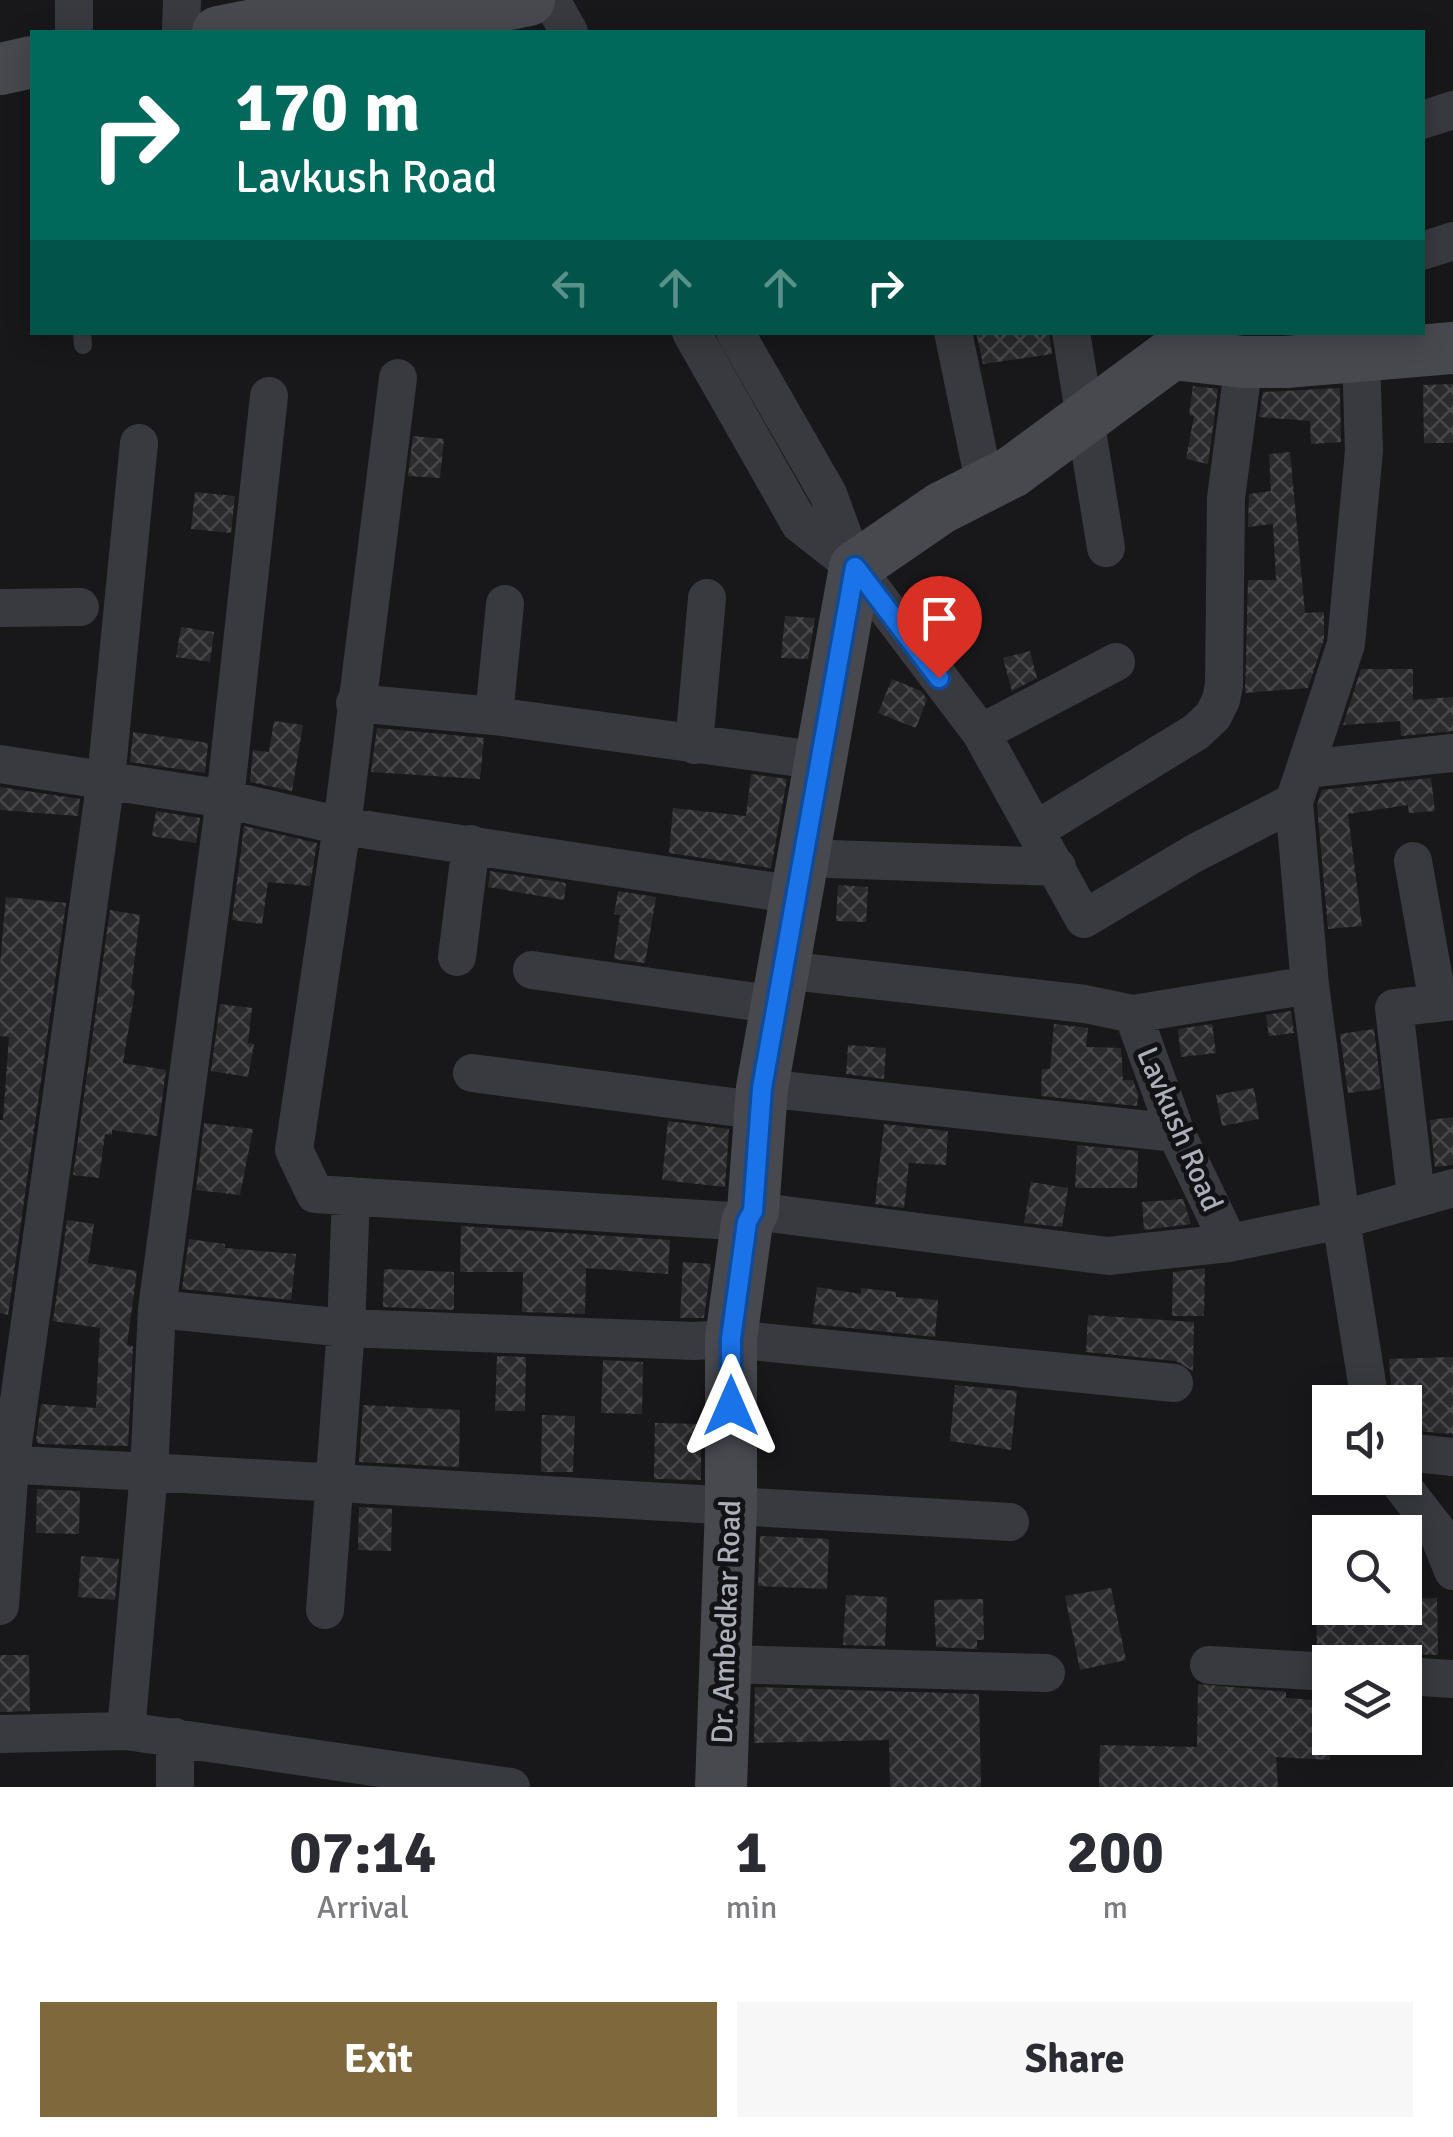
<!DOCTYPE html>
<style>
:root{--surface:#fff;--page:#f7f7f7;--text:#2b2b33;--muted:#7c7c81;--accent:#7f683b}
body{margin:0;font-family:Signika,sans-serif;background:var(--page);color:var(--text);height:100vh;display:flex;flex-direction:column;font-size:38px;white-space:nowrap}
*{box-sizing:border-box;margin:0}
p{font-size:32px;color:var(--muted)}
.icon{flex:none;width:55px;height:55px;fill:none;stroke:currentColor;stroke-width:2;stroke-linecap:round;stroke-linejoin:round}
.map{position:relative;height:1787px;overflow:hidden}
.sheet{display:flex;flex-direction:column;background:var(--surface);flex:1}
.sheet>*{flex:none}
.top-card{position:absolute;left:30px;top:30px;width:1395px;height:305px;border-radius:0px;box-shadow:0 5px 25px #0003;background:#00695c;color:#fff;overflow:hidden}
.controls{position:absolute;left:1312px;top:1385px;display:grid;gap:20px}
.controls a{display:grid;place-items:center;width:110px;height:110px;border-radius:0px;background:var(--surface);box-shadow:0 5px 25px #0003;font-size:50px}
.pin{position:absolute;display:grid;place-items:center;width:85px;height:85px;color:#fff;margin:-102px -42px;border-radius:50% 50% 50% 0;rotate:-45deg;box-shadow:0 0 10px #0007}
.pin .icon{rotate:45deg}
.me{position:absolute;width:110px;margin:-55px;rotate:0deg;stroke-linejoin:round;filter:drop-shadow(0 0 8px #0008)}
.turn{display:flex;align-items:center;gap:35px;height:210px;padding:0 40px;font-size:45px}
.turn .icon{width:130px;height:130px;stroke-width:2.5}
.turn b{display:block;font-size:70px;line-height:85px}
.lanes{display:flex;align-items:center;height:95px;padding:0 40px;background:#0003;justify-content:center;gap:50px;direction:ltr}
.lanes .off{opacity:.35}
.eta{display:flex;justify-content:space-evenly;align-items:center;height:170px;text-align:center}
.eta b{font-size:60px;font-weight:700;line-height:70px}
.button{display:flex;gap:20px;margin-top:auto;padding:20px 40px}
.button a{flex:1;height:115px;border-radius:0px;background:var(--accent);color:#fff;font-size:40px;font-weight:700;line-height:115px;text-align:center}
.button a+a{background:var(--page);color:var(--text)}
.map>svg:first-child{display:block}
</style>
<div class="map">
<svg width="1453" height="1787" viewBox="0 0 1453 1787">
<defs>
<pattern id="building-cross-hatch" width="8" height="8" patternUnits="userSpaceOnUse" patternTransform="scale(2.5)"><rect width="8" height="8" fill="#2b2b2e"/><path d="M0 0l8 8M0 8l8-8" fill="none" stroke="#47474a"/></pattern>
</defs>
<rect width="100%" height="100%" fill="#18181a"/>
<path fill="url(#building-cross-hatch)" d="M976 332H1049L1052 354 983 364Z
M1453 384V443H1424L1423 385Z
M1193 386 1218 389 1208 464 1186 459 1194 416 1189 415Z
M1340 388 1341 442 1311 444 1310 421 1259 417 1263 392Z
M413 436 444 439 440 478 408 476Z
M1290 452 1305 613 1324 612V639L1308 688 1245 693 1248 580H1276L1273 524 1248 527 1249 494 1271 491 1269 454Z
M195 492 235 496 231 533 191 529Z
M785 616 815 618 808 659 781 658Z
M181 627 214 632 210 662 176 657Z
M1030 651 1037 678 1012 691 1003 658Z
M1361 669H1413V700L1453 697V731L1401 736 1400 721 1343 725Z
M892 679 921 691 927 699 916 728 878 713Z
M274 721 303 725 292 791 250 782 253 750 269 752Z
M377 728 484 738 480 779 371 772Z
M133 732 208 743 205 773 130 762Z
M751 774 787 779 771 868 669 853 673 808 746 816Z
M1431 778 1435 811 1409 813 1408 805 1348 814 1362 926 1328 929 1317 805 1322 790Z
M0 787 80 799 78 816 0 810Z
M156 811 200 818 196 843 152 836Z
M244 826 317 843 310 886 268 882 262 924 232 920Z
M490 871 566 883 564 900 488 887Z
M838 885 868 887 866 922 836 921Z
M618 891 656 897 645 963 614 959 620 915 614 914Z
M6 897 66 903 8 1315 0 1313V1120H3L9 1037 0 1036V964Z
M110 910 140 915 131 989 135 990 123 1063 166 1070 157 1136 112 1130V1135L105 1134 99 1178 73 1175Z
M220 1004 252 1008 248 1043 254 1044 248 1077 211 1071Z
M1291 1011 1294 1033 1269 1036 1266 1015Z
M1054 1024 1088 1028 1086 1047 1121 1048 1123 1080H1133L1138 1094 1137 1106 1041 1096 1042 1069H1050Z
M1212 1024 1216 1053 1181 1057 1178 1029Z
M1374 1029 1381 1089 1348 1093 1340 1034Z
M848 1045 886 1048 884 1079 846 1074Z
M1254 1088 1259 1119 1222 1126 1216 1095Z
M1453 1117V1165L1435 1167 1430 1120Z
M668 1121 729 1129 725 1187 662 1180Z
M204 1123 253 1129 240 1195 196 1190Z
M884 1124 948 1131 946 1165 909 1163 904 1208 875 1204Z
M1077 1145 1138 1151 1137 1188H1075Z
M1031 1182 1068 1188 1062 1227 1024 1223Z
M1183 1199 1191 1224 1144 1230 1142 1202Z
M67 1220 94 1224 88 1263 137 1271 127 1345 133 1346 128 1446 39 1444 36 1440 41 1404 96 1408 100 1328 53 1321Z
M461 1226 670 1240 668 1274 586 1268 585 1314 522 1312 523 1272H460Z
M189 1239 225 1244V1248L296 1254 291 1300 182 1289Z
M683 1262 711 1264 704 1318H680Z
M1205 1268 1204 1316H1172L1173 1272Z
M384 1269 454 1272V1310L383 1307Z
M817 1287 861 1294V1288L896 1292V1297L938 1300 935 1337 812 1324Z
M1088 1315 1194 1322 1193 1371 1176 1361 1086 1352Z
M497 1356 526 1357 525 1411H495Z
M1453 1357V1434L1405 1430V1399H1392L1389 1359Z
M603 1360 643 1362 642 1414 601 1413Z
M955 1385 1017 1391 1011 1450 950 1441Z
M363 1405 460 1410 459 1467 359 1462Z
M542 1415 575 1416 573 1472H541Z
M655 1423 701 1424V1480L654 1479Z
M37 1489 80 1491 79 1534 36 1533Z
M359 1507 392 1509 391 1551 358 1550Z
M760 1536 829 1539 827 1589 758 1586Z
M81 1556 119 1559 115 1600 78 1597Z
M1111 1588 1126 1660 1080 1670 1065 1596Z
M846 1595 887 1597 885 1646 843 1645Z
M1437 1598 1438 1655 1405 1654 1392 1658V1645L1317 1646 1316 1608H1405V1599Z
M983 1599 984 1640H977V1649L936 1647 934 1600Z
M0 1655H29L30 1711 0 1712Z
M1198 1684 1286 1692V1698L1330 1701V1760L1276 1757 1278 1787H1099L1100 1745 1197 1747Z
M755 1687 979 1694 981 1787H890L889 1740 754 1743Z"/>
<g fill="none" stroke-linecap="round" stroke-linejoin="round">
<path stroke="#393a3f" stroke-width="18" d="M82 332 83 345"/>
<path stroke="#393a3f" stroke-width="38" d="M74 0V32
M551 0 569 32
M181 32 182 0
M1422 120 1453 110
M1422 251 1453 241
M691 332 800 524 855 567 981 733 1084 919 1193 854 1294 802
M735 332 828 494 854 565
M953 332 985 486
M1071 332 1106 548
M1361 356 1364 451 1346 644 1294 802 1310 985 1341 1220 1370 1402
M398 378 342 826 294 1150 315 1194 747 1222
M269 396 225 799 157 1309 346 1328 694 1341 731 1339 1174 1383
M0 608 80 607
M355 703 494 716 822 761
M494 716 505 604
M981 733 1116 662
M694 745 707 598
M0 764 225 799 342 826 796 895
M1306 769 1453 753
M1036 830 1196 732 1213 716 1221 700 1224 685 1226 498 1244 362
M802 858 1057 867
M1413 861 1438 1003
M457 957 471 844
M532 970 777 1005
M783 970 1085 1004 1133 1014 1310 985
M1133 1014 1176 1133 1229 1243
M472 1073 762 1111
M762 1088 1176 1133
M1416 1196 1394 1008 1453 1001
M753 1211 1108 1256 1229 1243 1341 1220 1453 1188
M157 1309 149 1472 1010 1522
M1405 1452 1453 1457
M0 1464 149 1472 126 1731
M1396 1478 1437 1531 1453 1571
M0 1606 10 1465 106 779 139 443
M325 1610 346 1328 351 1196
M724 1664 1046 1673
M1209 1665 1330 1672
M1405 1676 1453 1679
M0 1734 126 1731 511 1787
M175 1787V1737"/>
<path stroke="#47494f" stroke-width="52" d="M218 32 382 0
M373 32 529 0
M0 69 32 62
M721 1787 731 1506V1339L747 1222 753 1211 762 1088 855 567 941 508 1012 472 1172 354 1244 362H1286L1453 348"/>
</g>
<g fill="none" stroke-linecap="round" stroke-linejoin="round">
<g stroke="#114b97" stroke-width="25">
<path id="route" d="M731 1406V1339L747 1222 753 1211 762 1088 855 567 939 678"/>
</g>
<use href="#route" stroke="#1a73e8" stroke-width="18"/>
</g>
<g text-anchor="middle" stroke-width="10" stroke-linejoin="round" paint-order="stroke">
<g font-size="30" fill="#abafb9" stroke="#131315">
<text transform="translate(1180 1129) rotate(67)" y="10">Lavkush Road</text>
<text transform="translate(726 1622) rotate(-88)" y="10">Dr. Ambedkar Road</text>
</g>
</g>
</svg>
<div class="controls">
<a><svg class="icon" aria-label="sound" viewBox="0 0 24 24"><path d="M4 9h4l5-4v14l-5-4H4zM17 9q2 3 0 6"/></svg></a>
<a><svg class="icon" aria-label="search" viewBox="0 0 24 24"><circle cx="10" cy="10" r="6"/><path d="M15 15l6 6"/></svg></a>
<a><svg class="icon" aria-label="layers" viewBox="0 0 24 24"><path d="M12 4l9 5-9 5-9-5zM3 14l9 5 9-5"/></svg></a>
</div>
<div class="pin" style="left:939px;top:678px;background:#d93025"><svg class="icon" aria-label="arrive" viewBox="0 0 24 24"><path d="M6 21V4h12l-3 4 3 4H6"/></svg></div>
<svg class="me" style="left:731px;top:1406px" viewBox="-20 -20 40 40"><path d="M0-17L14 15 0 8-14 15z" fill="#1a73e8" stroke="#fff" stroke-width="4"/></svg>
<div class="top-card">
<div class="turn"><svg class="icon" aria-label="right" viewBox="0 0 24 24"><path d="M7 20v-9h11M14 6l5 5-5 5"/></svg><div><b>170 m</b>Lavkush Road</div></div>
<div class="lanes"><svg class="icon off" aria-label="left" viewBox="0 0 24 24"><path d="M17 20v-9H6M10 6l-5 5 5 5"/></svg><svg class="icon off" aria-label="ahead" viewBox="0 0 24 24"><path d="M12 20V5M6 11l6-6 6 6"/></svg><svg class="icon off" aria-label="ahead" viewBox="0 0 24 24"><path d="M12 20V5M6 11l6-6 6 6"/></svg><svg class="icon" aria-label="right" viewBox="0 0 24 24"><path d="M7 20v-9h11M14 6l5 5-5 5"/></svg></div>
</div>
</div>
<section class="sheet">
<div class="eta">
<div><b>07:14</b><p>Arrival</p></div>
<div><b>1</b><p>min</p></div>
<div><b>200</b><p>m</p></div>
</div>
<div class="button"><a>Exit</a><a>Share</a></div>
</section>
